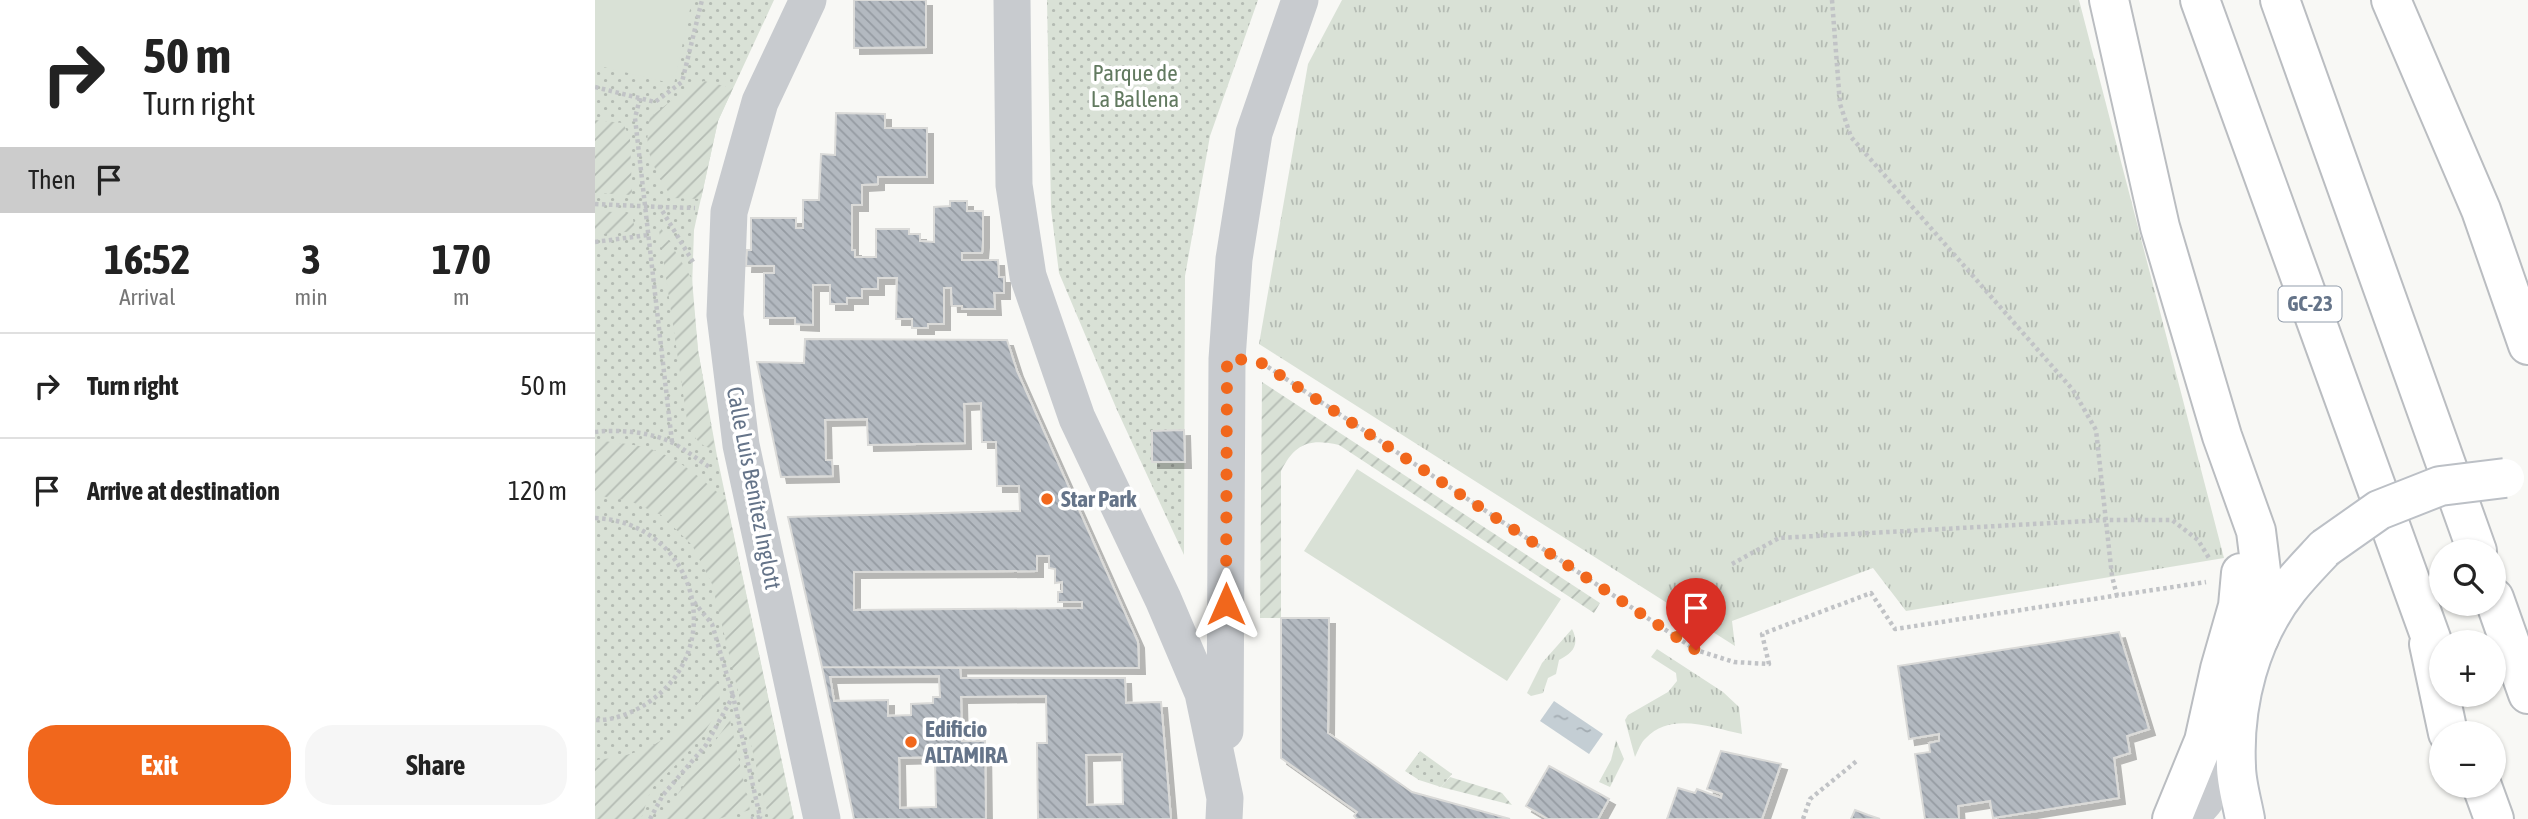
<!DOCTYPE html>
<meta charset="utf-8">
<style>
:root{--surface:#fff;--page:#f6f6f6;--text:#222;--muted:#767676;--line:#e0e0e0;--accent:#f1671c}
body{margin:0;font-family:"Asap Condensed",sans-serif;background:var(--page);color:var(--text);height:100vh;display:flex;flex-direction:column;font-size:26px;white-space:nowrap}
*{box-sizing:border-box;margin:0}
p{font-size:23px;color:var(--muted)}
.icon{flex:none;width:38px;height:38px;fill:none;stroke:currentColor;stroke-width:2;stroke-linecap:round;stroke-linejoin:round}
.map{position:relative;flex:1;overflow:hidden}
.sheet{display:flex;flex-direction:column;background:var(--surface);width:595px}
.sheet>*{flex:none}
.top-card{background:#fff;color:var(--text);overflow:hidden}
.fabs{position:absolute;left:1834px;top:539px;display:grid;gap:14px}
.fabs a{display:grid;place-items:center;width:77px;height:77px;border-radius:50%;background:var(--surface);box-shadow:0 2px 5px #0004;font-size:35px}
.pin{position:absolute;display:grid;place-items:center;width:60px;height:60px;color:#fff;margin:-72px -30px;border-radius:50% 50% 50% 0;rotate:-45deg;box-shadow:0 0 7px #0007}
.pin .icon{rotate:45deg}
.me{position:absolute;width:77px;margin:-38px;rotate:0deg;stroke-linejoin:round;filter:drop-shadow(0 0 5px #0008)}
.turn{display:flex;align-items:center;gap:24px;height:147px;padding:0 28px;font-size:32px}
.turn .icon{width:91px;height:91px;stroke-width:2.5}
.turn b{display:block;font-size:49px;line-height:60px}
.then{display:flex;align-items:center;height:66px;padding:0 28px;background:#0003;gap:14px;font-size:26px}
.eta{display:flex;justify-content:space-evenly;align-items:center;height:119px;text-align:center}
.eta b{font-size:42px;font-weight:700;line-height:49px}
.cta{display:flex;gap:14px;margin-top:auto;padding:14px 28px}
.cta a{flex:1;height:80px;border-radius:28px;background:var(--accent);color:#fff;font-size:28px;font-weight:700;line-height:80px;text-align:center}
.cta a+a{background:var(--page);color:var(--text)}
ul{padding:0;list-style:none}
li{display:flex;align-items:center;gap:21px;height:105px;padding:0 28px;border-top:2px solid var(--line)}
li div{flex:1}
li b{display:block;font-size:26px}
li em{font-style:normal}
main{display:flex;flex:1;min-height:0}
.map>svg:first-child{display:block}
</style>
<main>
<section class="sheet">
<div class="top-card">
<div class="turn"><svg class="icon" aria-label="right" viewBox="0 0 24 24"><path d="M7 20v-9h11M14 6l5 5-5 5"/></svg><div><b>50 m</b>Turn right</div></div>
<div class="then">Then<svg class="icon" aria-label="arrive" viewBox="0 0 24 24"><path d="M6 21V4h12l-3 4 3 4H6"/></svg></div>
</div>
<div class="eta">
<div><b>16:52</b><p>Arrival</p></div>
<div><b>3</b><p>min</p></div>
<div><b>170</b><p>m</p></div>
</div>
<ul>
<li><svg class="icon" aria-label="right" viewBox="0 0 24 24"><path d="M7 20v-9h11M14 6l5 5-5 5"/></svg><div><b>Turn right</b></div><em>50 m</em></li>
<li><svg class="icon" aria-label="arrive" viewBox="0 0 24 24"><path d="M6 21V4h12l-3 4 3 4H6"/></svg><div><b>Arrive at destination</b></div><em>120 m</em></li>
</ul>
<div class="cta"><a>Exit</a><a>Share</a></div>
</section>
<div class="map">
<svg width="1933" height="819" viewBox="0 0 1933 819">
<defs>
<pattern id="grass-tufts" width="24" height="20" patternUnits="userSpaceOnUse" patternTransform="scale(1.75)"><rect width="24" height="20" fill="#d9e1d6"/><path d="M3 7l-1-3M5 7V3M7 7l1-3M15 17l-1-3M17 17v-4M19 17l1-3" fill="none" stroke="#b4bbb3"/></pattern>
<pattern id="park-dots" width="8" height="8" patternUnits="userSpaceOnUse" patternTransform="scale(1.75)"><rect width="8" height="8" fill="#d9e1d6"/><path d="M2 2h.1M6 6h.1" fill="none" stroke="#b4bbb3" stroke-width="1.8" stroke-linecap="round"/></pattern>
<pattern id="garden-furrows" width="10" height="10" patternUnits="userSpaceOnUse" patternTransform="scale(1.75)"><rect width="10" height="10" fill="#d9e1d6"/><path d="M-1 1l2-2M0 10L10 0M9 11l2-2" fill="none" stroke="#b4bbb3"/></pattern>
<pattern id="water-ripples" width="26" height="14" patternUnits="userSpaceOnUse" patternTransform="scale(1.75)"><rect width="26" height="14" fill="#c4ced4"/><path d="M2 4q2-2 4 0t4 0M15 11q2-2 4 0t4 0" fill="none" stroke="#a3acb2"/></pattern>
<pattern id="building-back-hatch" width="6" height="6" patternUnits="userSpaceOnUse" patternTransform="scale(1.75)"><rect width="6" height="6" fill="#b3b9c0"/><path d="M-1 5l2 2M0 0l6 6M5-1l2 2" fill="none" stroke="#959ba2"/></pattern>
<filter id="shadow"><feDropShadow dx="6" dy="6" stdDeviation="0" flood-color="#0004"/></filter>
</defs>
<rect width="100%" height="100%" fill="#f8f8f5"/>
<path fill="url(#grass-tufts)" d="M747 0H1484L1629 558 1311 611 1278 568 1137 621 1140 646 664 344 713 64Z
M977 629C985 645 978 653 964 660L961 674 953 678 948 693 936 696 932 693 947 663Z
M1062 649 1128 692 1144 707 1147 734C1118 728 1076 711 1051 738 1046 742 1043 751 1040 757L1030 720 1033 715 1073 692 1082 681 1081 673 1056 657Z
M1021 740 1029 759 1015 787 1004 782 1016 760Z"/>
<path fill="url(#park-dots)" d="M0 0H179L123 121 99 230 97 289 103 350 122 456 199 819H0Z
M452 0H663L615 136 590 276 589 555 522 410 464 273 456 209Z
M825 751 857 774 846 787 824 780 810 771Z"/>
<path fill="url(#garden-furrows)" d="M109 81 138 88 123 121 106 199 77 198C59 167 47 153 55 117L96 86Z
M0 120 28 123 35 138 37 195 0 193Z
M0 211 37 213 40 231 0 235Z
M63 223 97 279 103 350 120 449C105 447 101 439 93 427Z
M667 382 1005 603 999 613 744 445C715 438 700 443 686 471V618H665Z
M0 440C14 442 29 443 44 446 77 452 106 478 131 500L199 819H174L117 584 97 545 66 515 35 501 0 495Z
M120 672 125 700 121 714 109 733 88 758 56 789 46 819H0V760C63 755 94 728 120 672Z
M135 720 155 810 123 819H65Z
M855 777 907 793 917 805 846 787Z"/>
<path fill="#d9e1d6" d="M0 0H97L79 84 0 65Z
M762 469 966 599 912 681 709 551Z"/>
<path fill="url(#water-ripples)" d="M959 701 1008 734 994 754 945 721Z"/>
<path fill="url(#building-back-hatch)" stroke="#dadad8" stroke-width="2" fill-rule="evenodd" filter="url(#shadow)" d="M259 0H331V47L259 48Z
M241 113 290 114V128H332V177H283V184L267 185V205H257V250H260V257H281V229H314V234H325V241L339 242V207L355 206V201H372V211H388V242L387 253H367V260H403L404 277H409V293H399L400 309H367V306H357L356 288H349V324H333V328H317V319H301L302 278H283V289H267V298H252V304H235V285H218V325L200 324V318H169V273H179V266H151L152 250H156V218H201V228H208V200H224L226 154 240 155Z
M210 339 412 340 422 371 543 642 544 668 227 667 193 517 425 511 424 486H402L401 442H387L386 403 369 404 370 443 273 445 272 419 230 420 231 460H237L238 476 186 477 162 362 209 363ZM442 556H454V568L460 569V583L467 582V592H463V602H487V608L259 610V572L442 571Z
M589 430 590 462H557V431Z
M686 618H734L733 733 817 792 915 819H762L759 816 762 812 686 758Z
M1524 632 1554 729 1532 736 1535 753 1519 758 1524 798 1398 818 1395 801 1363 806 1364 819H1330L1320 754 1335 752 1334 743 1344 741V734L1314 739 1303 666Z
M227 667 365 668 366 678H530L531 703 566 702 576 819H443L442 743H452L451 696 366 697 367 741H390L391 819H259ZM344 676 345 697H338V703L316 704V715L293 716V700L239 701 235 677ZM527 754 528 804 492 805 491 755ZM340 757 341 807 305 808 304 758Z
M1126 751 1186 764 1167 819H1072L1083 788 1100 793 1102 789 1126 798 1127 794 1112 789Z
M954 766 1014 799 1003 819H953L931 806Z
M1260 810 1273 815 1285 819H1256Z"/>
<g fill="none" stroke-linecap="round" stroke-linejoin="round">
<g stroke="#bcc0c6" stroke-width="42">
<path id="secondary" d="M1650 819C1647 802 1641 783 1641 766 1638 704 1655 637 1694 588 1705 574 1718 561 1730 548"/>
</g>
<g stroke="#babdc1" stroke-width="42">
<path id="highway" d="M1514 0 1565 227 1627 436 1661 531 1668 587 1664 638
M1605 0 1846 666
M1685 0 1882 551
M1796 0 1886 210 1933 345
M1899 598 1933 694
M1834 644 1853 733
M1887 786 1899 819
M1577 819 1609 741 1625 669 1643 606 1646 573"/>
</g>
<path stroke="#c1c3c6" stroke-width="4.5" stroke-dasharray="3.5 3.5" stroke-linecap="butt" d="M1237 0 1245 104 1256 137 1478 390 1501 430 1517 576 1522 596
M0 87 60 102 87 82 107 0
M45 98 40 118 77 442
M0 204 65 207
M0 242 53 235
M98 262 65 207 100 208
M667 363 1101 650 1139 662 1174 664 1167 634 1276 593 1300 629 1611 582
M0 432C24 429 56 432 78 443 91 450 103 460 116 468
M0 518C101 522 136 649 51 704 37 713 17 721 0 720
M1137 564 1184 538 1511 520H1577L1603 540 1614 558
M99 602 117 624 138 696
M55 819 68 795 111 745 138 696 165 817 156 819
M1208 819 1215 799 1263 760"/>
<path stroke="#c8cbcf" stroke-width="37" d="M213 0 165 102 134 212 130 315 146 445 227 819
M417 0 419 185 433 276 482 418 568 599 608 693 630 798 629 819
M630 731 632 359 639 259 659 133 705 0
M1594 819 1610 801 1639 721"/>
<use href="#secondary" stroke="#fff" stroke-width="38"/>
<use href="#highway" stroke="#fff" stroke-width="38"/>
<g stroke="#bcc0c6" stroke-width="42" stroke-linecap="butt">
<path id="secondary-bridge" d="M1730 548 1784 510 1845 486 1910 478"/>
</g>
<use href="#secondary-bridge" stroke="#fff" stroke-width="38"/>
</g>
<g fill="none" stroke-linecap="round" stroke-linejoin="round">
<path stroke="#f1671c" stroke-width="12" stroke-dasharray="0 21.6" d="M631 604 632 359 662 360 1101 650"/>
</g>
<g fill="#f1671c" stroke="#fff" stroke-width="2.5">
<circle cx="452" cy="499" r="7"/>
<circle cx="316" cy="742" r="7"/>
</g>
<g text-anchor="middle" stroke-width="7" stroke-linejoin="round" paint-order="stroke">
<rect fill="#fff" stroke="#939eac" stroke-width="2" x="1683.5" y="286.5" width="63" height="35" rx="5"/>
<g font-size="21" font-weight="bold" fill="#657489">
<text x="1715" y="311">GC-23</text>
</g>
<g font-size="23" fill="#627a60" stroke="#fff">
<text x="540" y="81">Parque de<tspan x="540" dy="26">La Ballena</tspan></text>
</g>
<g font-size="23" fill="#657489" stroke="#fff">
<text transform="translate(159 488) rotate(79)" y="8">Calle Luis Benítez Inglott</text>
</g>
<g font-size="23" font-weight="bold" fill="#657489" stroke="#fff" text-anchor="start">
<text x="466" y="507">Star Park</text>
<text x="330" y="737">Edificio<tspan x="330" dy="26">ALTAMIRA</tspan></text>
</g>
</g>
</svg>
<div class="fabs">
<a><svg class="icon" aria-label="search" viewBox="0 0 24 24"><circle cx="10" cy="10" r="6"/><path d="M15 15l6 6"/></svg></a>
<a>+</a>
<a>−</a>
</div>
<div class="pin" style="left:1101px;top:650px;background:#d93025"><svg class="icon" aria-label="arrive" viewBox="0 0 24 24"><path d="M6 21V4h12l-3 4 3 4H6"/></svg></div>
<svg class="me" style="left:631px;top:604px" viewBox="-20 -20 40 40"><path d="M0-17L14 15 0 8-14 15z" fill="#f1671c" stroke="#fff" stroke-width="4"/></svg>
</div>
</main>
